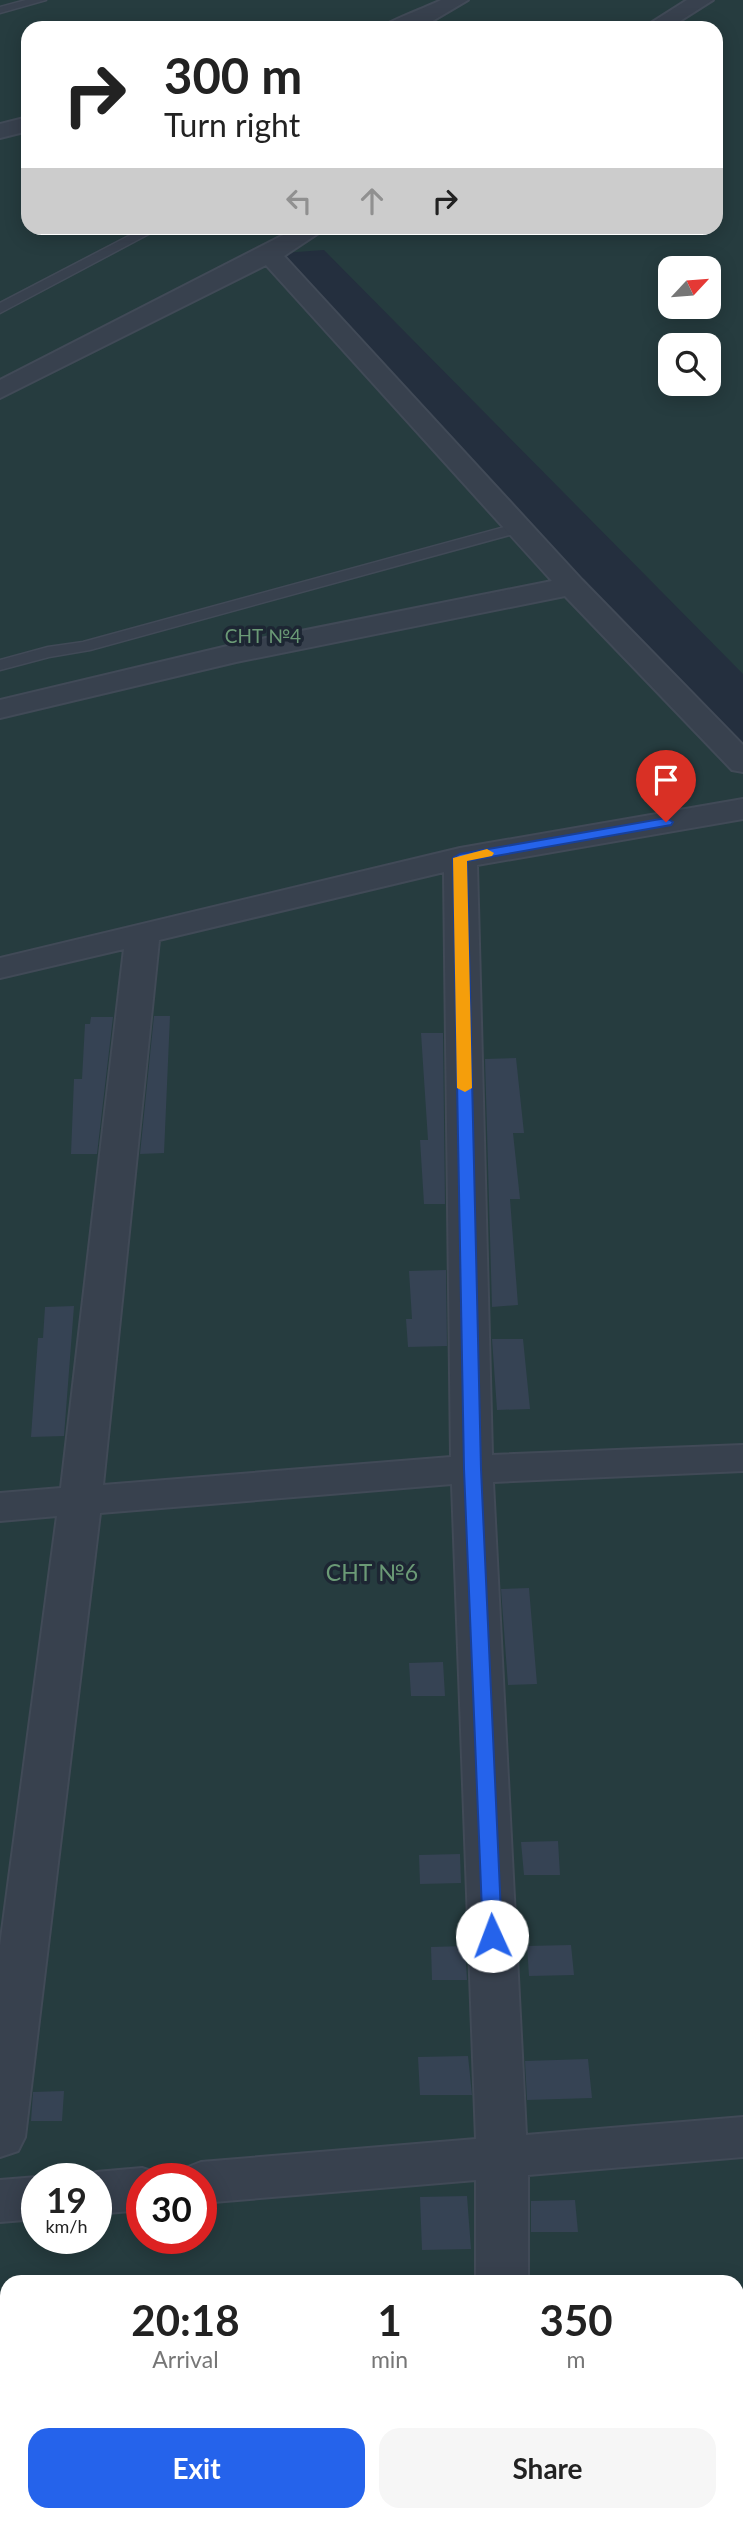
<!DOCTYPE html>
<meta charset="utf-8">
<style>
:root{--surface:#fff;--page:#f6f6f6;--text:#222;--muted:#767676;--accent:#2563eb}
body{margin:0;font-family:Lato,sans-serif;background:var(--page);color:var(--text);height:100vh;display:flex;flex-direction:column;font-size:26px;white-space:nowrap}
*{box-sizing:border-box;margin:0}
p{font-size:23px;color:var(--muted)}
.icon{flex:none;width:38px;height:38px;fill:none;stroke:currentColor;stroke-width:2;stroke-linecap:round;stroke-linejoin:round}
.map{position:relative;flex:1;overflow:hidden}
.side{position:absolute;left:0px;top:2275px;width:744px;height:247px;display:flex;flex-direction:column;background:var(--surface);border-radius:21px 21px 0 0;box-shadow:0 4px 18px #0003}
.side>*{flex:none}
.top-card{position:absolute;left:21px;top:21px;width:702px;height:214px;border-radius:21px;box-shadow:0 4px 18px #0003;background:#fff;color:var(--text);overflow:hidden}
.needle{width:46px;rotate:64deg}
.buttons{position:absolute;left:658px;top:256px;display:grid;gap:14px}
.buttons a{display:grid;place-items:center;width:63px;height:63px;border-radius:14px;background:var(--surface);box-shadow:0 4px 18px #0003;font-size:35px}
.speed{position:absolute;left:21px;top:2163px;display:flex;gap:14px;font-size:35px;font-weight:700;text-align:center}
.speed>*{display:grid;place-content:center;width:91px;height:91px;border-radius:50%;background:var(--surface);box-shadow:0 4px 18px #0003;line-height:1}
.speed small{font-size:18px;font-weight:400}
.speed .limit{border:10px solid #d22;background:#fff;color:#111}
.pin{position:absolute;display:grid;place-items:center;width:60px;height:60px;color:#fff;margin:-72px -30px;border-radius:50% 50% 50% 0;rotate:-45deg;box-shadow:0 0 7px #0007}
.pin .icon{rotate:45deg}
.me{position:absolute;width:77px;margin:-38px;rotate:358deg;stroke-linejoin:round;filter:drop-shadow(0 0 5px #0008)}
.turn{display:flex;align-items:center;gap:24px;height:147px;padding:0 28px;font-size:32px}
.turn .icon{width:91px;height:91px;stroke-width:2.5}
.turn b{display:block;font-size:49px;line-height:60px}
.lanes{display:flex;align-items:center;height:66px;padding:0 28px;background:#0003;justify-content:center;gap:35px;direction:ltr}
.lanes .off{opacity:.35}
.eta{display:flex;justify-content:space-evenly;align-items:center;height:119px;text-align:center}
.eta b{font-size:42px;font-weight:700;line-height:49px}
.action{display:flex;gap:14px;margin-top:auto;padding:14px 28px}
.action a{flex:1;height:80px;border-radius:21px;background:var(--accent);color:#fff;font-size:28px;font-weight:700;line-height:80px;text-align:center}
.action a+a{background:var(--page);color:var(--text)}
.map>svg:first-child{display:block}
</style>
<div class="map">
<svg width="743" height="2521" viewBox="0 0 743 2521">
<rect width="100%" height="100%" fill="#242f3e"/>
<path fill="#263c3f" fill-rule="evenodd" d="M0 0H743V674L324 250 270 254 743 763V2521H0ZM28 28H716V228H28ZM670 268H709V306H670ZM670 345H709V383H670ZM37 2179H96V2238H37ZM142 2179H201V2238H142ZM7 2282H737V2515H7Z"/>
<path fill="#364354" d="M154 1016H170L164 1153 140 1154Z
M91 1017H113L97 1154H71L74 1079H82L85 1024H90Z
M421 1033H443L445 1204H424L420 1140H428Z
M516 1058 524 1133H513L520 1199H510L518 1305 492 1307 485 1059Z
M446 1270 447 1346 408 1347 406 1319H412L409 1271Z
M74 1306 64 1436 31 1437 38 1338H43L45 1307Z
M492 1339H523L530 1409 497 1410Z
M529 1588 537 1684 508 1685 501 1589Z
M443 1662 445 1696H411L409 1663Z
M558 1841 560 1875H524L521 1842Z
M460 1854 461 1883 420 1884 419 1855Z
M571 1945 574 1975 529 1976 527 1946Z
M465 1946 467 1980H432L431 1947Z
M468 2056 472 2095H420L418 2057Z
M588 2059 592 2098 527 2100 525 2061Z
M64 2091 62 2121H31L33 2092Z
M467 2196 471 2249 422 2250 420 2197Z
M575 2200 578 2232H531V2201Z"/>
<g fill="none" stroke-linecap="round" stroke-linejoin="round">
<g stroke="#414a57" stroke-width="3">
<path id="lane" d="M26 0H46L0 13V7Z
M144 228H160L0 313V303Z
M519 523 527 528 524 531 90 650 49 657 0 670V660L48 647 83 642Z"/>
</g>
<g stroke="#414a57" stroke-width="4">
<path id="street" d="M441 0H468L424 26 381 28C386 22 430 6 441 0Z
M687 0H713L669 28H643Z
M28 117V131L0 138V124Z
M297 228H326L284 256 582 580 743 745V772L732 770 565 596 236 662 0 718V700L236 644 552 581 266 265 0 398V380Z
M743 799V819L477 865 492 1455 743 1445V1471L493 1482 526 2135 743 2117V2157L528 2175V2282H476V2180L201 2203V2179H178L183 2169 201 2162 476 2139 452 1484 100 1513 25 2137 18 2151 0 2157V1946L57 1516 0 1521V1493L61 1488 124 949 0 978V958L460 848ZM444 872 451 1457 103 1485 159 940Z
M142 2168 160 2174 162 2179H142V2210L96 2214V2179H78L96 2172Z
M37 2177 41 2179H37V2219L0 2222V2180Z
M474 2515H530V2521H474Z"/>
</g>
<use href="#lane" fill="#38414e" fill-rule="evenodd"/>
<use href="#street" fill="#38414e" fill-rule="evenodd"/>
</g>
<path fill="#2563eb" stroke="#184099" stroke-width="2" d="M666 818 673 822 671 825 467 861 481 1469 502 1936 499 1942H485L483 1936 464 1469 453 858 460 854Z"/>
<path fill="#f59e0b" d="M487 849 494 853 492 856 467 861 472 1088 465 1092 457 1088 453 858Z"/>
<g text-anchor="middle" stroke-width="7" stroke-linejoin="round" paint-order="stroke">
<g font-size="19" fill="#6b9a76" stroke="#1d2633">
<text x="263" y="643">СНТ №4</text>
</g>
<g font-size="23" fill="#6b9a76" stroke="#1d2633">
<text x="372" y="1581">СНТ №6</text>
</g>
</g>
</svg>
<div class="buttons">
<a><svg class="needle" viewBox="-14 -14 28 28"><path d="M0-13l5 13h-10z" fill="#e53935"/><path d="M0 13l5-13h-10z" fill="#767676"/></svg></a>
<a><svg class="icon" aria-label="search" viewBox="0 0 24 24"><circle cx="10" cy="10" r="6"/><path d="M15 15l6 6"/></svg></a>
</div>
<div class="speed"><div>19<small>km/h</small></div><div class="limit">30</div></div>
<div class="pin" style="left:666px;top:822px;background:#d93025"><svg class="icon" aria-label="arrive" viewBox="0 0 24 24"><path d="M6 21V4h12l-3 4 3 4H6"/></svg></div>
<svg class="me" style="left:492px;top:1936px" viewBox="-20 -20 40 40"><circle r="19" fill="#fff"/><path d="M0-13L10 11 0 6-10 11z" fill="#2563eb"/></svg>
<div class="top-card">
<div class="turn"><svg class="icon" aria-label="right" viewBox="0 0 24 24"><path d="M7 20v-9h11M14 6l5 5-5 5"/></svg><div><b>300 m</b>Turn right</div></div>
<div class="lanes"><svg class="icon off" aria-label="left" viewBox="0 0 24 24"><path d="M17 20v-9H6M10 6l-5 5 5 5"/></svg><svg class="icon off" aria-label="ahead" viewBox="0 0 24 24"><path d="M12 20V5M6 11l6-6 6 6"/></svg><svg class="icon" aria-label="right" viewBox="0 0 24 24"><path d="M7 20v-9h11M14 6l5 5-5 5"/></svg></div>
</div>
<section class="side">
<div class="eta">
<div><b>20:18</b><p>Arrival</p></div>
<div><b>1</b><p>min</p></div>
<div><b>350</b><p>m</p></div>
</div>
<div class="action"><a>Exit</a><a>Share</a></div>
</section>
</div>
